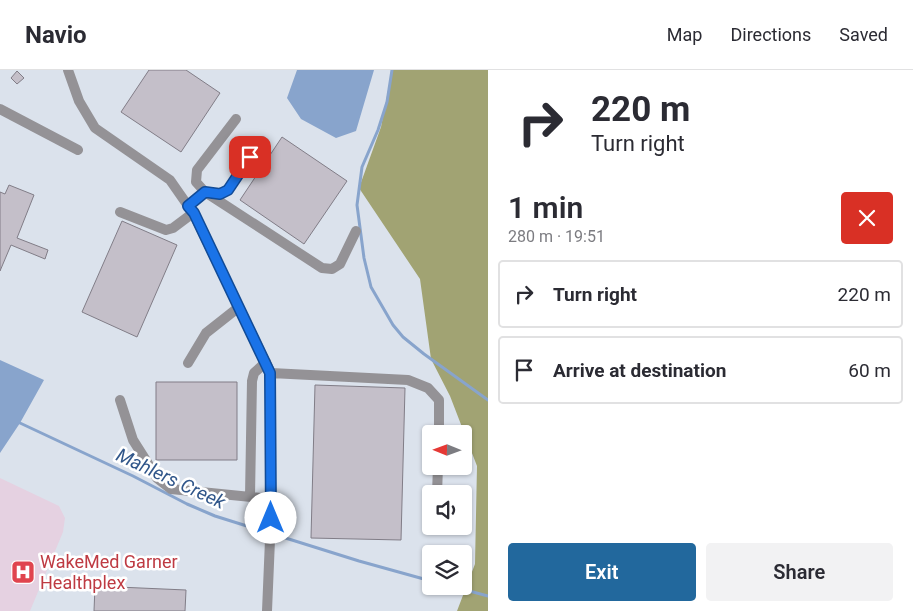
<!DOCTYPE html>
<meta charset="utf-8">
<style>
:root{--surface:#fff;--page:#f2f2f3;--text:#2b2b33;--muted:#7c7c81;--line:#e1e1e2;--accent:#22689d}
body{margin:0;font-family:Roboto,sans-serif;background:var(--page);color:var(--text);height:100vh;display:flex;flex-direction:column;font-size:19px;white-space:nowrap}
*{box-sizing:border-box;margin:0}
p{font-size:16px;color:var(--muted)}
.icon{flex:none;width:28px;height:28px;fill:none;stroke:currentColor;stroke-width:2;stroke-linecap:round;stroke-linejoin:round}
.map{position:relative;flex:1;overflow:hidden}
.side{display:flex;flex-direction:column;background:var(--surface);width:425px}
.side>*{flex:none}
.hud{background:#fff;color:var(--text);overflow:hidden}
.needle{width:32px;rotate:271deg}
.buttons{position:absolute;left:422px;top:355px;display:grid;gap:10px}
.buttons a{display:grid;place-items:center;width:50px;height:50px;border-radius:5px;background:var(--surface);box-shadow:0 1px 4px #0004;font-size:25px}
.pin{position:absolute;display:grid;place-items:center;width:42px;height:42px;color:#fff;margin:-21px;border-radius:10px;box-shadow:0 2px 8px #0006}
.me{position:absolute;width:55px;margin:-28px;rotate:0deg;stroke-linejoin:round;filter:drop-shadow(0 0 4px #0008)}
.turn{display:flex;align-items:center;gap:18px;height:105px;padding:0 20px;font-size:22px}
.turn .icon{width:65px;height:65px;stroke-width:2.5}
.turn b{display:block;font-size:35px;line-height:42px}
.round{display:grid;place-items:center;flex:none;width:52px;height:52px;border-radius:5px;background:var(--page)}
.summary{display:flex;align-items:center;justify-content:space-between;height:85px;padding:0 20px}
h1{font-size:30px;font-weight:600;line-height:38px}
.cta{display:flex;gap:10px;margin-top:auto;padding:10px 20px}
.cta a{flex:1;height:58px;border-radius:5px;background:var(--accent);color:#fff;font-size:20px;font-weight:600;line-height:58px;text-align:center}
.cta a+a{background:var(--page);color:var(--text)}
ul{padding:0;list-style:none}
li{display:flex;align-items:center;gap:15px;height:68px;margin:0 10px 8px;padding:0 10px;border:2px solid var(--line);border-radius:5px}
li div{flex:1}
li b{display:block;font-size:19px}
li em{font-style:normal}
header{display:flex;align-items:center;gap:30px;box-sizing:border-box;height:70px;padding:0 25px;background:var(--surface);border-bottom:1px solid var(--line)}
header strong{font-size:24px}
nav{display:flex;gap:28px;margin-inline-start:auto;font-size:18px}
main{display:flex;flex:1;min-height:0}
.map>svg:first-child{display:block}
</style>
<header>
<strong>Navio</strong>
<nav><a>Map</a><a>Directions</a><a>Saved</a></nav>
</header>
<main>
<div class="map">
<svg width="488" height="541" viewBox="0 0 488 541">
<rect width="100%" height="100%" fill="#dbe2ec"/>
<path fill="#e5d1e1" d="M0 408 59 436 65 448 63 462 30 541H0Z"/>
<path fill="#a1a373" d="M392 0H488V541H457L475 494 477 396 450 326 431 289 420 209 359 118 381 57Z"/>
<path fill="#88a4cc" d="M297 0H374L356 61 336 68 301 49 287 28Z
M0 290 44 310 20 353 0 383Z"/>
<g fill="none" stroke-linecap="round" stroke-linejoin="round">
<path stroke="#88a4cc" stroke-width="3" d="M392 0 387 32 378 60 362 97 357 135 364 188 371 217 393 255 403 267 424 284 488 330
M20 353 133 406 187 434 215 446 359 491 431 511
M451 516 488 526"/>
</g>
<path fill="#c4bfc9" stroke="#817d87" d="M149 0H186L220 23 181 82 121 42Z
M17 1 24 8 17 14 11 8Z
M282 67 347 111 304 174 240 130Z
M9 115 34 125 17 168 48 180 45 189 11 175 0 201V122L5 124Z
M122 151 177 175 137 267 82 242Z
M156 312H237V390H156Z
M315 315 405 318 401 470 311 468Z
M95 516 186 520 185 541H94Z"/>
<g fill="none" stroke-linecap="round" stroke-linejoin="round">
<path stroke="#949296" stroke-width="10" d="M68 0 79 31 95 58 170 110 193 143 271 303V446L267 541
M0 39 78 80
M236 49 197 100 196 112 205 122 322 198 332 199 340 194 356 161
M188 136 205 122 220 124 228 120 262 71
M120 142 166 160 173 158 193 143
M188 293 206 263 239 237
M271 303 408 310 428 318 439 330V364
M120 330 133 370 157 408 171 419 271 429
M437 424 438 396
M250 426 252 311 254 303 266 292"/>
</g>
<g fill="none" stroke-linecap="round" stroke-linejoin="round">
<g stroke="#114b97" stroke-width="12">
<path id="route" d="M250 87 228 120 220 124 205 122 188 136 194 143 270 303 271 448"/>
</g>
<use href="#route" stroke="#1a73e8" stroke-width="9"/>
</g>
<defs>
<g id="hospital-square" transform="scale(1.25)"><rect x="-9" y="-9" width="18" height="18" rx="4" fill="#e0444e" stroke="#fff"/><path d="M-5-5h3v3.5h4V-5h3V5h-3V1.5h-4V5h-3Z" fill="#fff"/></g>
</defs>
<g fill-rule="evenodd">
<use href="#hospital-square" x="23" y="502"/>
</g>
<g text-anchor="middle" stroke-width="5" stroke-linejoin="round" paint-order="stroke">
<g font-size="18" fill="#be3a42" stroke="#fff" text-anchor="start">
<text x="40" y="498">WakeMed Garner<tspan x="40" dy="21">Healthplex</tspan></text>
</g>
<g font-size="19" font-style="italic" fill="#30568a" stroke="#fff">
<text transform="translate(171 408) rotate(25)" y="7">Mahlers Creek</text>
</g>
</g>
</svg>
<div class="buttons">
<a><svg class="needle" viewBox="-14 -14 28 28"><path d="M0-13l5 13h-10z" fill="#e53935"/><path d="M0 13l5-13h-10z" fill="#7c7c81"/></svg></a>
<a><svg class="icon" aria-label="sound" viewBox="0 0 24 24"><path d="M4 9h4l5-4v14l-5-4H4zM17 9q2 3 0 6"/></svg></a>
<a><svg class="icon" aria-label="layers" viewBox="0 0 24 24"><path d="M12 4l9 5-9 5-9-5zM3 14l9 5 9-5"/></svg></a>
</div>
<div class="pin" style="left:250px;top:87px;background:#d93025"><svg class="icon" aria-label="arrive" viewBox="0 0 24 24"><path d="M6 21V4h12l-3 4 3 4H6"/></svg></div>
<svg class="me" style="left:271px;top:448px" viewBox="-20 -20 40 40"><circle r="19" fill="#fff"/><path d="M0-13L10 11 0 6-10 11z" fill="#1a73e8"/></svg>
</div>
<section class="side">
<div class="hud">
<div class="turn"><svg class="icon" aria-label="right" viewBox="0 0 24 24"><path d="M7 20v-9h11M14 6l5 5-5 5"/></svg><div><b>220 m</b>Turn right</div></div>
</div>
<div class="summary"><div><h1>1 min</h1><p>280 m · 19:51</p></div><a class="round" style="background:#d93025;color:#fff"><svg class="icon" aria-label="close" viewBox="0 0 24 24"><path d="M6 6l12 12M18 6L6 18"/></svg></a></div>
<ul>
<li><svg class="icon" aria-label="right" viewBox="0 0 24 24"><path d="M7 20v-9h11M14 6l5 5-5 5"/></svg><div><b>Turn right</b></div><em>220 m</em></li>
<li><svg class="icon" aria-label="arrive" viewBox="0 0 24 24"><path d="M6 21V4h12l-3 4 3 4H6"/></svg><div><b>Arrive at destination</b></div><em>60 m</em></li>
</ul>
<div class="cta"><a>Exit</a><a>Share</a></div>
</section>
</main>
